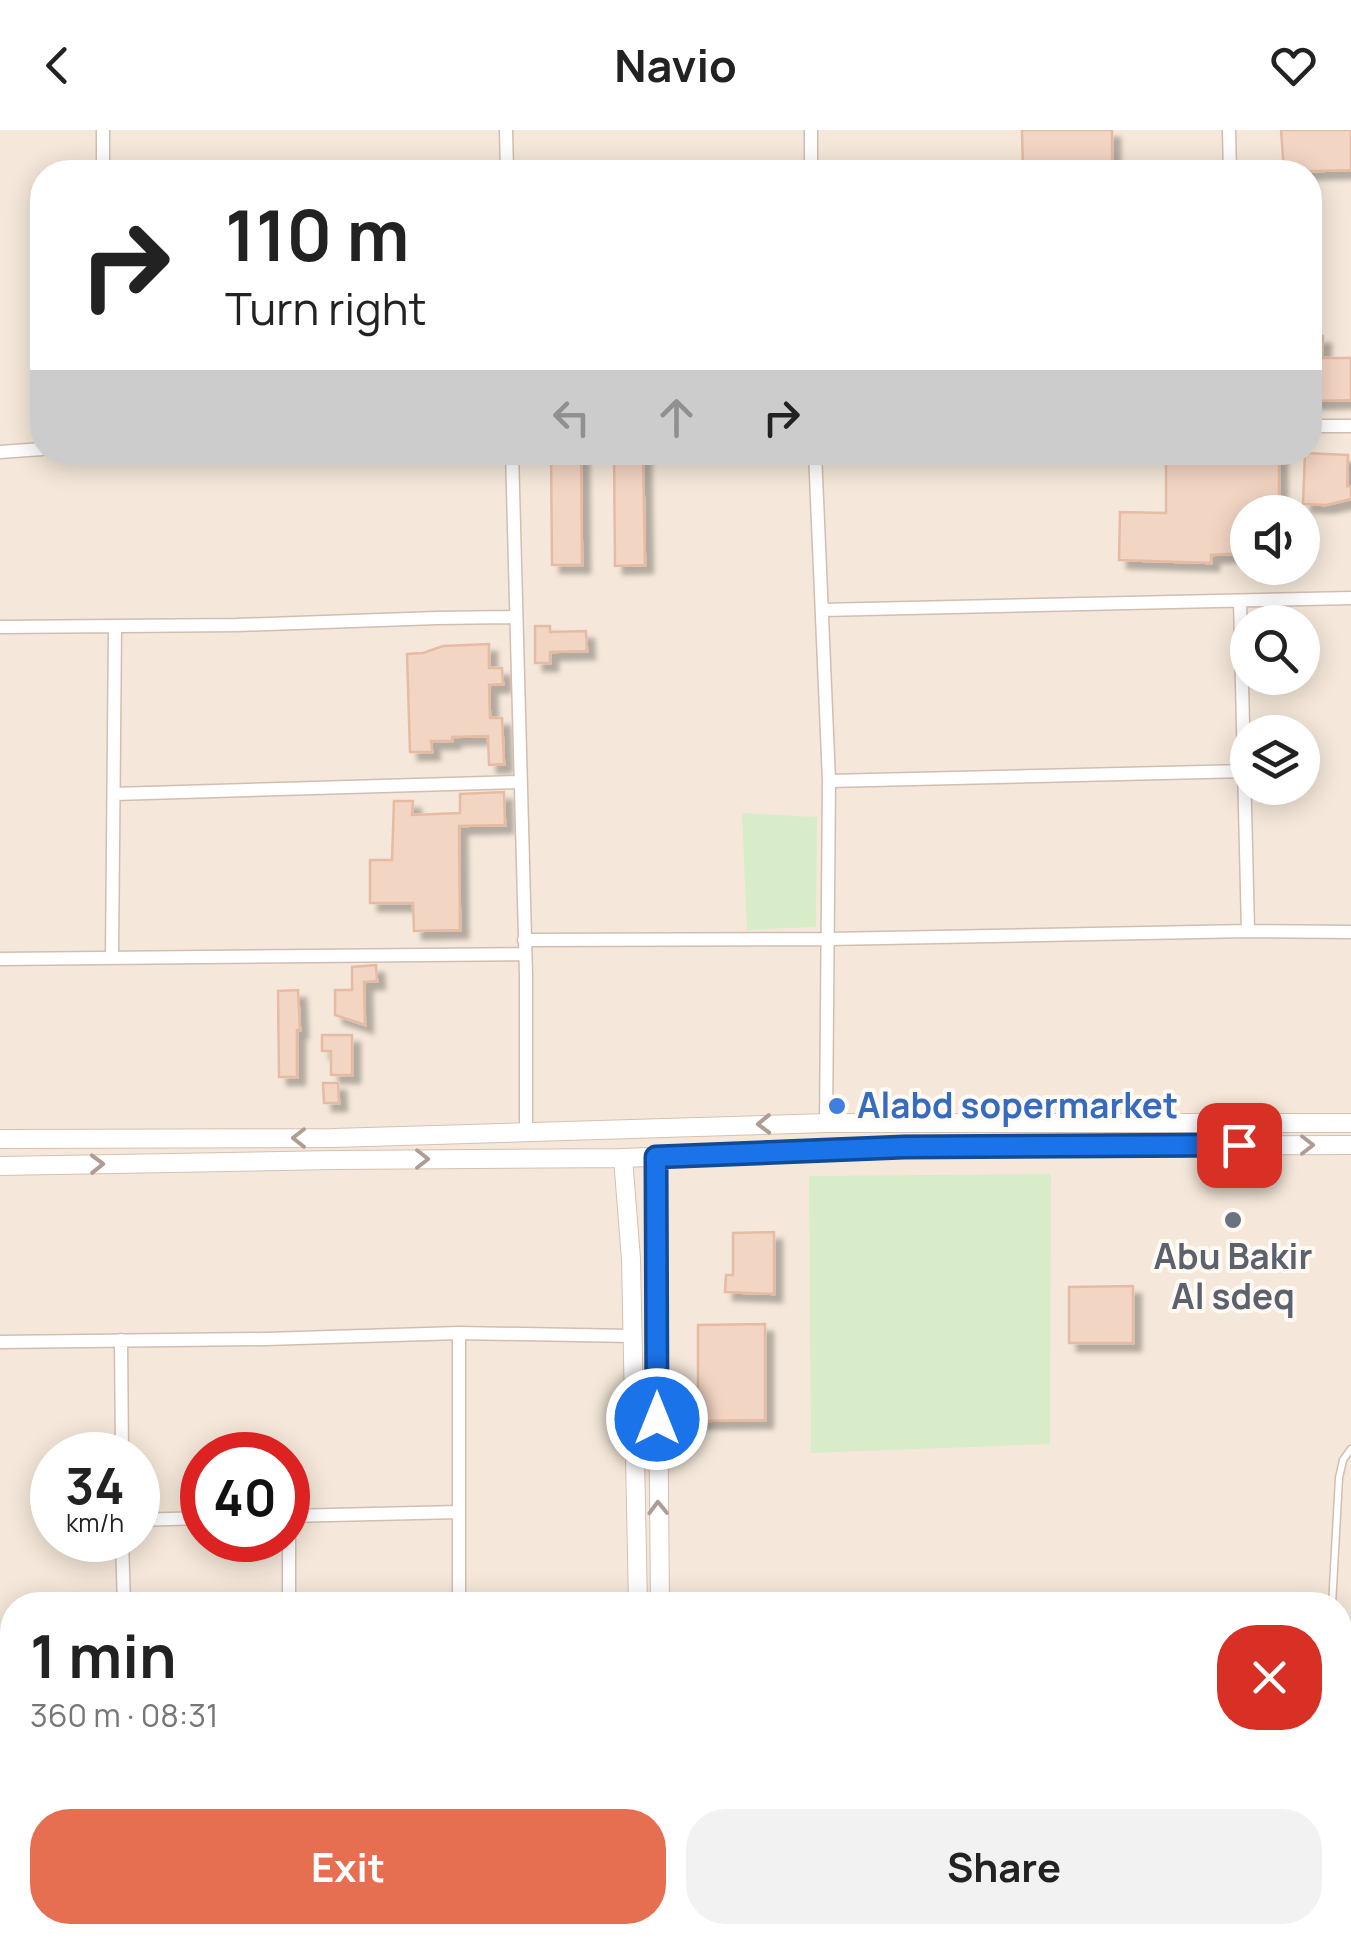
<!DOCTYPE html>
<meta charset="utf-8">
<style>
:root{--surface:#fff;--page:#f2f2f2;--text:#222;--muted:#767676;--accent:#e76f51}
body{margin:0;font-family:Manrope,sans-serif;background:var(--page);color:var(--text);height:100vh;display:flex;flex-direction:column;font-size:38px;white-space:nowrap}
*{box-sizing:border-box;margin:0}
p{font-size:32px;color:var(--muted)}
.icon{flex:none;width:55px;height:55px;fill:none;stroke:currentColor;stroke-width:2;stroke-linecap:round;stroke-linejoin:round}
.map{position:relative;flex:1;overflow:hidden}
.sheet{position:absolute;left:0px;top:1462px;width:1352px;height:352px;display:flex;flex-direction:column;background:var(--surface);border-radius:40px 40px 0 0;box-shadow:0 5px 25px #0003}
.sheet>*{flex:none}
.guide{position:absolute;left:30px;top:30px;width:1292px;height:305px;border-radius:40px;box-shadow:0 5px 25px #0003;background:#fff;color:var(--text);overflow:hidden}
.controls{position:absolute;left:1230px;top:365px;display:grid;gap:20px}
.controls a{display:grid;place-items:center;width:90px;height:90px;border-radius:50%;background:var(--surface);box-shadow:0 5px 25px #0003;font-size:50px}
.speed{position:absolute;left:30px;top:1302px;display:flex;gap:20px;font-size:50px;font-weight:700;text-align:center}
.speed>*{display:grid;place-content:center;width:130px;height:130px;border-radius:50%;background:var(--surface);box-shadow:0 5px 25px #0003;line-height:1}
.speed small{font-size:25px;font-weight:400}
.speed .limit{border:15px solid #d22;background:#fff;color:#111}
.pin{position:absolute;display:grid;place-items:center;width:85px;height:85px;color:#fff;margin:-42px;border-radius:20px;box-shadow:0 5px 15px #0006}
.me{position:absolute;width:110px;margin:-55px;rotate:0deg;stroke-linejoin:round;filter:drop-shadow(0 0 8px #0008)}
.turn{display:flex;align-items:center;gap:35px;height:210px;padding:0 30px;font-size:45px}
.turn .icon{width:130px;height:130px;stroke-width:2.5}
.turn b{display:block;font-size:70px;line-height:85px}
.lanes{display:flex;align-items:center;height:95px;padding:0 30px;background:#0003;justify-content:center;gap:50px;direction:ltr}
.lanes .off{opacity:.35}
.round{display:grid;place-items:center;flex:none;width:105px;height:105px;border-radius:40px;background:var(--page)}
.overview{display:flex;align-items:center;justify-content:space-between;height:170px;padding:0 30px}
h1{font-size:60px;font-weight:700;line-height:75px}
.primary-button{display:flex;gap:20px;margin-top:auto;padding:20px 30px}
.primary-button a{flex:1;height:115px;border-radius:40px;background:var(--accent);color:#fff;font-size:40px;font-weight:700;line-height:115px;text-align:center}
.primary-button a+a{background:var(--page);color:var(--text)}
header{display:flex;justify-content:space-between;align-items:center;height:130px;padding:0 30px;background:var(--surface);font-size:45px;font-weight:700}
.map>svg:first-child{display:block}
</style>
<header><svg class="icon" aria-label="back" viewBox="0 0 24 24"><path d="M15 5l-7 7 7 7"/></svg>Navio<svg class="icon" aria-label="heart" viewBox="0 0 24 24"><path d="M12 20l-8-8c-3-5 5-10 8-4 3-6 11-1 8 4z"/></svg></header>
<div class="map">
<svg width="1351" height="1814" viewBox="0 0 1351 1814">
<defs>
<filter id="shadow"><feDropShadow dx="8" dy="8" stdDeviation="2.5" flood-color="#0004"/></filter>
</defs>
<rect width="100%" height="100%" fill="#fdf6ec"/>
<path fill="#f5e8da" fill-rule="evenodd" d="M0 0H1351V1814H0ZM42 42H1310V322H42ZM1248 382H1302V438H1248ZM1248 492H1302V548H1248ZM1248 602H1302V658H1248ZM52 1325H138V1410H52ZM202 1325H288V1410H202ZM12 1475H1340V1802H12Z"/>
<path fill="#d8ecc9" d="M742 683 817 687 816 797 747 800Z
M1051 1044 1050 1314 811 1323 809 1046Z"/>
<path fill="#f3d5c3" stroke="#e6bba3" stroke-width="2.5" filter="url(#shadow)" d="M1022 0H1112V42H1023Z
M1281 0H1351V40L1284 42Z
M1310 206H1323L1322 228H1351V270L1310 271Z
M551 322H581L582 435H552Z
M614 322H643L645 435 615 436Z
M1255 322 1279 323V377H1274V382H1248V423L1211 425V433L1119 430 1120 382 1166 383V323H1184V326L1207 325V330H1254Z
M1305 323 1348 325 1347 356 1351 357V369L1326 375 1303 374Z
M535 496H550V502L586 501 587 521 550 522V533H535Z
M489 514V538H502L503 554 489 555 490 588H502L504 634 489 635 488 606 452 607V611H431L432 622H410L407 524 423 523 443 516Z
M504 662 505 695 459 696 460 800 414 801 413 773H370V730H392L394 671H413L412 685 460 683V664Z
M376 835 377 851 364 852 365 895 335 885V860H352V837Z
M298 860 300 900H297V947H279L278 861Z
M322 905H352V945H331V921H322Z
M323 953H338L339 973H324Z
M774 1102V1164L725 1162 726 1145H733V1103Z
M1133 1156V1213H1069V1157Z
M765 1194V1290L698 1291V1195Z"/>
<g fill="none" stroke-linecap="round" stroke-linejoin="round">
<g stroke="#d1beb0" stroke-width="9">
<path id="lane" d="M1332 1475 1339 1348 1343 1330 1351 1319
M1340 1670 1351 1682"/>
</g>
<g stroke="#d1beb0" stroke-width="15">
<path id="street" d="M103 0V42
M506 0 507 42
M811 0V42
M1229 0 1230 42
M1310 296H1351
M0 322 42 319
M512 322 526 845V1002
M815 322 829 651 826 993
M1240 471 1248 801
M822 480 1351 468
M0 497 237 495 437 488 516 487
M829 651 1246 641
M114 664 520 652
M524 810 828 809 1248 801 1351 802
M112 827 115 496
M0 829 524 824
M459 1203V1475
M121 1210 122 1325
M0 1212 266 1209 459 1203 632 1206
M288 1386 459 1382
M138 1390 202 1388
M122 1410 124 1475
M289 1475V1386
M0 1759H12"/>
</g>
<g stroke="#d6c0b0" stroke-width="20">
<path id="secondary" d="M0 1009 334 1008 826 993H1351
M656 1027 660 1475
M623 1028 631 1129 638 1475
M0 1036 335 1030 623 1028 904 1017 1351 1015
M644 1802V1814
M668 1802 669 1814"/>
</g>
<use href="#lane" stroke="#fff" stroke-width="6"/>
<use href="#street" stroke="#fff" stroke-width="12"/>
<use href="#secondary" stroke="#fff" stroke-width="18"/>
</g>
<defs><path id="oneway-chevron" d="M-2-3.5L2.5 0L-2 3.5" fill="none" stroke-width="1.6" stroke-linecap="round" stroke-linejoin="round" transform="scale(2.5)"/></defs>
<g stroke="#af9d94">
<use href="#oneway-chevron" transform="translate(764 994) rotate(179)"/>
<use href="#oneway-chevron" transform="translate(299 1008) rotate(180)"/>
<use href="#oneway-chevron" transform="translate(1307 1015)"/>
<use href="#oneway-chevron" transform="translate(422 1029)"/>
<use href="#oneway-chevron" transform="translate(97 1034) rotate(-1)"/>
<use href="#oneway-chevron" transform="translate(658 1378) rotate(-91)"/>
</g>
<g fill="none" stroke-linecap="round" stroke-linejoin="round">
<g stroke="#114b97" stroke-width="25">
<path id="route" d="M657 1289 656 1027 904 1017 1239 1015"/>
</g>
<use href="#route" stroke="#1a73e8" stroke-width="18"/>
</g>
<circle fill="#3f7fe0" stroke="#fffaf3" stroke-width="4" cx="837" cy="976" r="10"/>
<circle fill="#6b7280" stroke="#fffaf3" stroke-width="4" cx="1233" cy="1090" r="10"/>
<g text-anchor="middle" stroke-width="8" stroke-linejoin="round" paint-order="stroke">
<g font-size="35" font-weight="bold" fill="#366cbe" stroke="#fffaf3" text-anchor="start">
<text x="857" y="988">Alabd sopermarket</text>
</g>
<g font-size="35" font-weight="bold" fill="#5b616d" stroke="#fffaf3">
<text x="1233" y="1139">Abu Bakir<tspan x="1233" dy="40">Al sdeq</tspan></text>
</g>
</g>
</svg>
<div class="controls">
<a><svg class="icon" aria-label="sound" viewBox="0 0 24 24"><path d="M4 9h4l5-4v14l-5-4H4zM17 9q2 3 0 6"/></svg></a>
<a><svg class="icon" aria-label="search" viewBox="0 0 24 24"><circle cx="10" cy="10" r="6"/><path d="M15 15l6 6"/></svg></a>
<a><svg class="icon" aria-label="layers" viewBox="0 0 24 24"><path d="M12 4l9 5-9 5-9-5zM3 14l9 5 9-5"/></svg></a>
</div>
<div class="speed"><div>34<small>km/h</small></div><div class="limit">40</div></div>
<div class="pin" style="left:1239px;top:1015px;background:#d93025"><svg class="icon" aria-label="arrive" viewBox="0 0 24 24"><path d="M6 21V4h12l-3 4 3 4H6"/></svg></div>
<svg class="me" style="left:657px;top:1289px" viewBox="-20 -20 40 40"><circle r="17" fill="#1a73e8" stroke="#fff" stroke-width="3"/><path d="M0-11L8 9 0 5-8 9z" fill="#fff"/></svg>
<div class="guide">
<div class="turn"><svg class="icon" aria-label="right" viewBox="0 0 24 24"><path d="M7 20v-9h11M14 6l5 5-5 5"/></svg><div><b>110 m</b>Turn right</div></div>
<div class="lanes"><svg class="icon off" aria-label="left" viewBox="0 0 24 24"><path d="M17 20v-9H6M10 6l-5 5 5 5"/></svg><svg class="icon off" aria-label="ahead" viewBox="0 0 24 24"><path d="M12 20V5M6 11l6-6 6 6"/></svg><svg class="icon" aria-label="right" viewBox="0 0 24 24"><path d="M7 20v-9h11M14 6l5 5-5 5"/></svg></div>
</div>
<section class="sheet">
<div class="overview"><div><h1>1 min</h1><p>360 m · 08:31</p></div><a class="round" style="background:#d93025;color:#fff"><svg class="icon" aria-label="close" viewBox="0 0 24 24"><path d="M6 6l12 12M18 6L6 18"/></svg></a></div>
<div class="primary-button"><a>Exit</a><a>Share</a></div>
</section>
</div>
